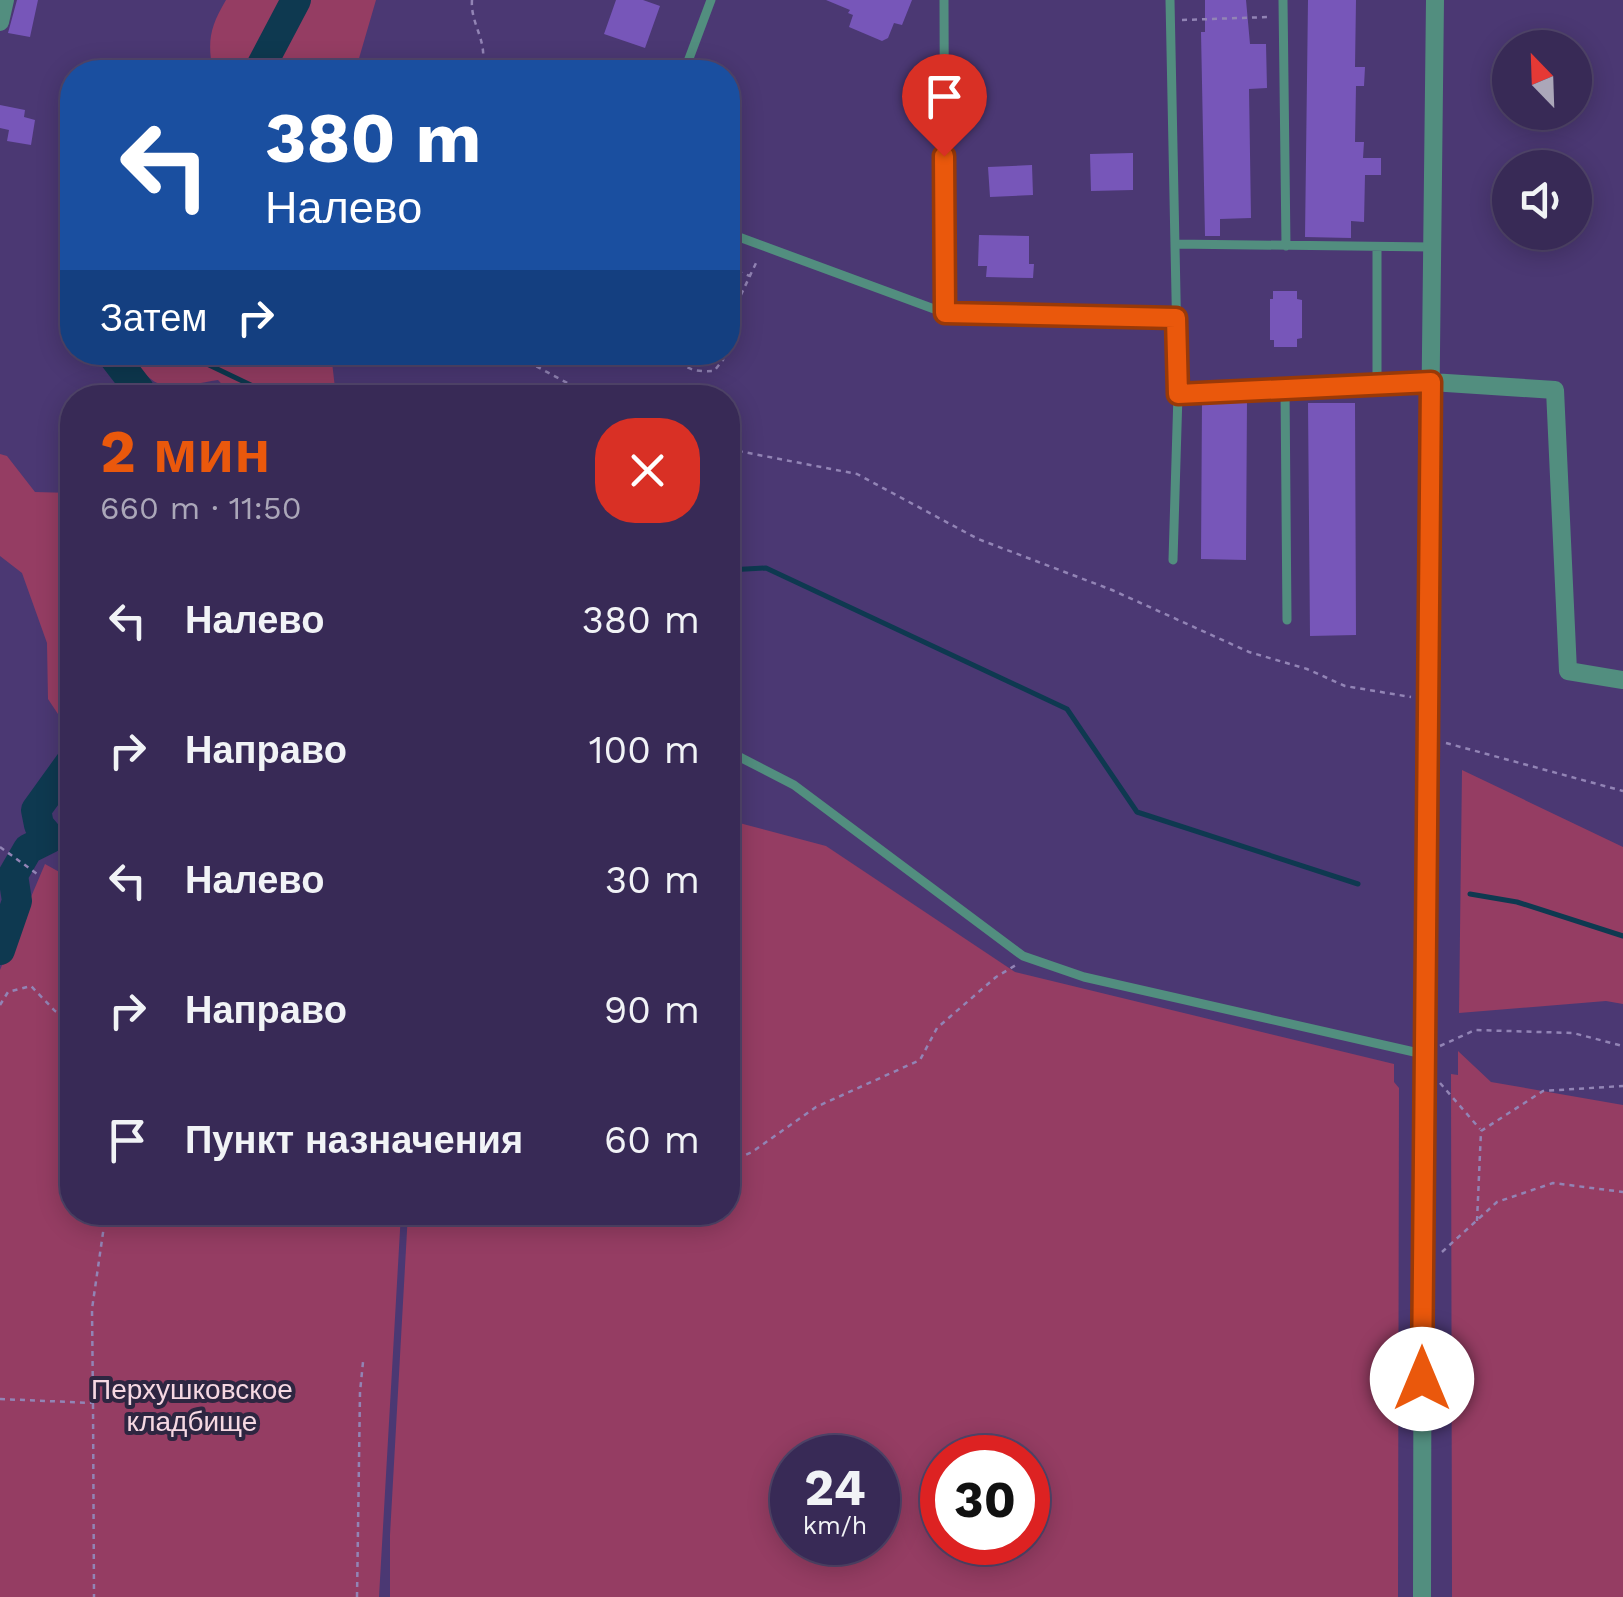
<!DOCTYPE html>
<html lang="ru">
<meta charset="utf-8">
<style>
:root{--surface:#382a56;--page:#433660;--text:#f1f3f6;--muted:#aba7b9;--line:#52466c;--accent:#ea580c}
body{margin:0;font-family:"Work Sans",sans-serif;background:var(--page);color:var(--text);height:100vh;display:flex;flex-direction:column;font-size:38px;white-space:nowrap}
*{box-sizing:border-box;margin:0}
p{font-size:32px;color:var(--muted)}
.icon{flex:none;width:55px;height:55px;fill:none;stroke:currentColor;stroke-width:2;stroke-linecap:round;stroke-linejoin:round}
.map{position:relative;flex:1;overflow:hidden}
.details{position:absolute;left:60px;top:385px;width:680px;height:840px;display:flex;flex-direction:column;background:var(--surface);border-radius:40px;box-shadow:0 5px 25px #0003,0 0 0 2px var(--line)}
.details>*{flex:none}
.guide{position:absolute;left:60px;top:60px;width:680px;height:305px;border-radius:40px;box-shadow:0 5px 25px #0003,0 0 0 2px var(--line);background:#1a4fa0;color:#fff;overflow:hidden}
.needle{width:65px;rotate:337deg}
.tools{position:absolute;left:1492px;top:30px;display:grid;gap:20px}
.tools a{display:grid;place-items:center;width:100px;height:100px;border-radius:50%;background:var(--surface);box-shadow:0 5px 25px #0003,0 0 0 2px var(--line);font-size:50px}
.speed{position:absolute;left:770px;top:1435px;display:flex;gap:20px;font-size:50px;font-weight:700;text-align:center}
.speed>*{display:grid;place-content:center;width:130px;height:130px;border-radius:50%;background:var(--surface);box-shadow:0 5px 25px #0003,0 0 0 2px var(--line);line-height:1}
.speed small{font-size:25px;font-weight:400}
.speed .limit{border:15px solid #d22;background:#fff;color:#111}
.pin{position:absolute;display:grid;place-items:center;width:85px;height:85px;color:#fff;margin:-102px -42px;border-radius:50% 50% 50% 0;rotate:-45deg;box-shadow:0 0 10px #0007}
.pin .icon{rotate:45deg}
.me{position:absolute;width:110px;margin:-55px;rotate:0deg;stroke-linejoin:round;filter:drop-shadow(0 0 8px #0008)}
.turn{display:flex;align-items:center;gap:35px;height:210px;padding:0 40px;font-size:45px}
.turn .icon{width:130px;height:130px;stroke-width:2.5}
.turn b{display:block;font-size:70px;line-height:85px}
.then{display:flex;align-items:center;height:95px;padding:0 40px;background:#0003;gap:20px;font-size:38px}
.round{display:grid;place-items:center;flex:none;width:105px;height:105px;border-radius:40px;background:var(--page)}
.headline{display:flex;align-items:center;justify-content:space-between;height:170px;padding:0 40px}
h1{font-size:60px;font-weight:700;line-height:75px;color:var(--accent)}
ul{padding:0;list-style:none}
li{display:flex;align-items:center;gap:30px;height:130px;padding:0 40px}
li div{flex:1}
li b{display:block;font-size:38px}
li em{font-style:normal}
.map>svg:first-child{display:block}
</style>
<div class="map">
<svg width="1623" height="1597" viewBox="0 0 1623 1597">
<rect width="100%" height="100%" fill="#4b3873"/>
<path fill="#953d63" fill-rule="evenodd" d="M226 0H376L355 72H213C207 41 210 27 226 0Z
M130 353H331L336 397H234L218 380C174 387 156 398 130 353Z
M0 454 7 456 35 492 72 493V735L48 699 47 643 22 573 0 556Z
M1462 770 1623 847V1004L1606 1001 1459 1013Z
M728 820 826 846 1015 972 1394 1064V1082L1399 1088 1398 1597H390V1535L408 1213 728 1212ZM792 1458H878V1542H792ZM942 1458H1028V1542H942Z
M45 864 72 879V1212L401 1213 379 1597H0V970Z
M1458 1051 1491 1082 1623 1105V1597H1452L1451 1074 1458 1075Z"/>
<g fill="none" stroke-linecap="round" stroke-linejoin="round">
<path stroke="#0e3950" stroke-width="5" d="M204 352 209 365 278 398
M728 570 766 568 1067 709 1137 812 1358 884
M1470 894 1517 902 1623 936"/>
<path stroke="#0e3950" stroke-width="30" d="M258 72 296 0
M110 352 140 391 138 398
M0 950 17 901 13 875 28 849 50 838 39 825 36 810 72 760"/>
</g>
<path fill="#7756b9" d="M17 0H38L30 37 8 33Z
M616 0H643L660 6 645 48 604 34Z
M826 0H912L902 25 894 23 888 38 882 41 849 27 853 15 848 13 850 10Z
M1205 0H1246L1250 44H1266L1267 88 1249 89 1251 218 1220 219V236H1205L1201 32H1205Z
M1308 0H1356L1355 67H1365L1364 86H1356L1355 142H1364L1363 158H1381V175H1365L1364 222 1351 221V238L1305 237Z
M0 105 25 110 24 117 35 120 31 145 7 141 9 130 0 128Z
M1133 153V190L1091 191 1090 154Z
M1032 165 1033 195 990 197 988 167Z
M979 235 1029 236V264H1034L1033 278 986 277 987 266H978Z
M1273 291H1297V299L1302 300V338L1297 339V347H1274V340H1270V299H1273Z
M1247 399 1246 560 1201 559 1202 401Z
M1308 403H1355L1356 635 1310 636Z"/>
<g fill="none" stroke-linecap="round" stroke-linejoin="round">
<path stroke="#9284b5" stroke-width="2.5" stroke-dasharray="5 5" stroke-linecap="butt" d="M472 0C470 26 491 43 480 72
M1182 20 1269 17
M728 268 750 276
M728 322 757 261
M510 352 595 398
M643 352 657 356 675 352
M672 355C686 370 695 372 714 371L723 360 724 352
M728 449 857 474 978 539 1112 590 1249 652 1307 669 1345 686 1411 697
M1446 743 1623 791
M0 847 40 876
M0 1005 8 992 31 986 55 1011 72 1021
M1440 1046 1475 1030 1573 1033 1623 1046
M1440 1083 1480 1129
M728 1163 752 1152 816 1107 920 1060 937 1028 996 977 1016 965
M1477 1221 1481 1131 1543 1091 1623 1086
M1442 1252 1497 1202 1553 1183 1623 1192
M0 1399 93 1403 92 1309 106 1212
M93 1404 94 1597
M357 1597 360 1392 363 1362"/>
<path stroke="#528e7f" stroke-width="9" d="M944 0 945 313
M1170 0 1178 394 1431 382
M1283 0 1286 246
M684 72 711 0
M728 233 945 313 1176 318
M1175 244 1432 247
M1377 384V247
M1285 389 1287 620
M1173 560 1178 394
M728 751 794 785 1023 956 1084 977 1423 1054"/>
<path stroke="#528e7f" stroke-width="18" d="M0 22 5 0
M1431 382 1555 390 1568 671 1623 680
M1422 1597 1423 1054 1435 0"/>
</g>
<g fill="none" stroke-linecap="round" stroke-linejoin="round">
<g stroke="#983908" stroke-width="25">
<path id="route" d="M944 156 945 313 1176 318 1178 394 1431 382 1422 1379"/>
</g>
<use href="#route" stroke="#ea580c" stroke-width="18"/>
</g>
<g text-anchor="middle" stroke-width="8" stroke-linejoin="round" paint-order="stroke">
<g font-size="28" fill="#f6d8e2" stroke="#2e2641">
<text x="192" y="1399">Перхушковское<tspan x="192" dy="32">кладбище</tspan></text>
</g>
</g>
</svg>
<div class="tools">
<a><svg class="needle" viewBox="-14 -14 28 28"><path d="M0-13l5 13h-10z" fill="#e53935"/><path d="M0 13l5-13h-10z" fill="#aba7b9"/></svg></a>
<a><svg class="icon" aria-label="sound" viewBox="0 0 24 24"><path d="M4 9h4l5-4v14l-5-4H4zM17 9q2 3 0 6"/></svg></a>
</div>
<div class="speed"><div>24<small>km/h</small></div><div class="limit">30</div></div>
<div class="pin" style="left:944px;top:156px;background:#d93025"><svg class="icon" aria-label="arrive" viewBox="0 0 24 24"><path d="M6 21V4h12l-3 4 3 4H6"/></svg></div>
<svg class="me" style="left:1422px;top:1379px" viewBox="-20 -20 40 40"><circle r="19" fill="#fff"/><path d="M0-13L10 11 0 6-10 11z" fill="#ea580c"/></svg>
<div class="guide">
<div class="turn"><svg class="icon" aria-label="left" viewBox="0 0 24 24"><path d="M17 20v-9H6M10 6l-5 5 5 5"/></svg><div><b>380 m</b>Налево</div></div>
<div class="then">Затем<svg class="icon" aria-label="right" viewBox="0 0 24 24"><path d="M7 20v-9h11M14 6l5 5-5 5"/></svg></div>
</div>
<section class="details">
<div class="headline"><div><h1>2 мин</h1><p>660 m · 11:50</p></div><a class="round" style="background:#d93025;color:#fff"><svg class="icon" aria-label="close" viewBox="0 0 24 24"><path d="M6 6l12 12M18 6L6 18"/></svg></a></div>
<ul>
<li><svg class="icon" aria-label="left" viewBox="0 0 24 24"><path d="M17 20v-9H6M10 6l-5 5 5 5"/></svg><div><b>Налево</b></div><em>380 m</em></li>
<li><svg class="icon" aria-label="right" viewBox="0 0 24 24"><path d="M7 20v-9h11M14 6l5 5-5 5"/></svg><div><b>Направо</b></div><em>100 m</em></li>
<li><svg class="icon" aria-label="left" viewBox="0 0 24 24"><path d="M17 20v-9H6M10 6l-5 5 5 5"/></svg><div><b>Налево</b></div><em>30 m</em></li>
<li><svg class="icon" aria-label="right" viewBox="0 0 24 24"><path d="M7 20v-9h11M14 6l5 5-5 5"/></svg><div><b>Направо</b></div><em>90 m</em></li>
<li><svg class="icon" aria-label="arrive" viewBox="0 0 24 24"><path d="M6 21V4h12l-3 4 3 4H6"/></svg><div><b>Пункт назначения</b></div><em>60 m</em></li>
</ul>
</section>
</div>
